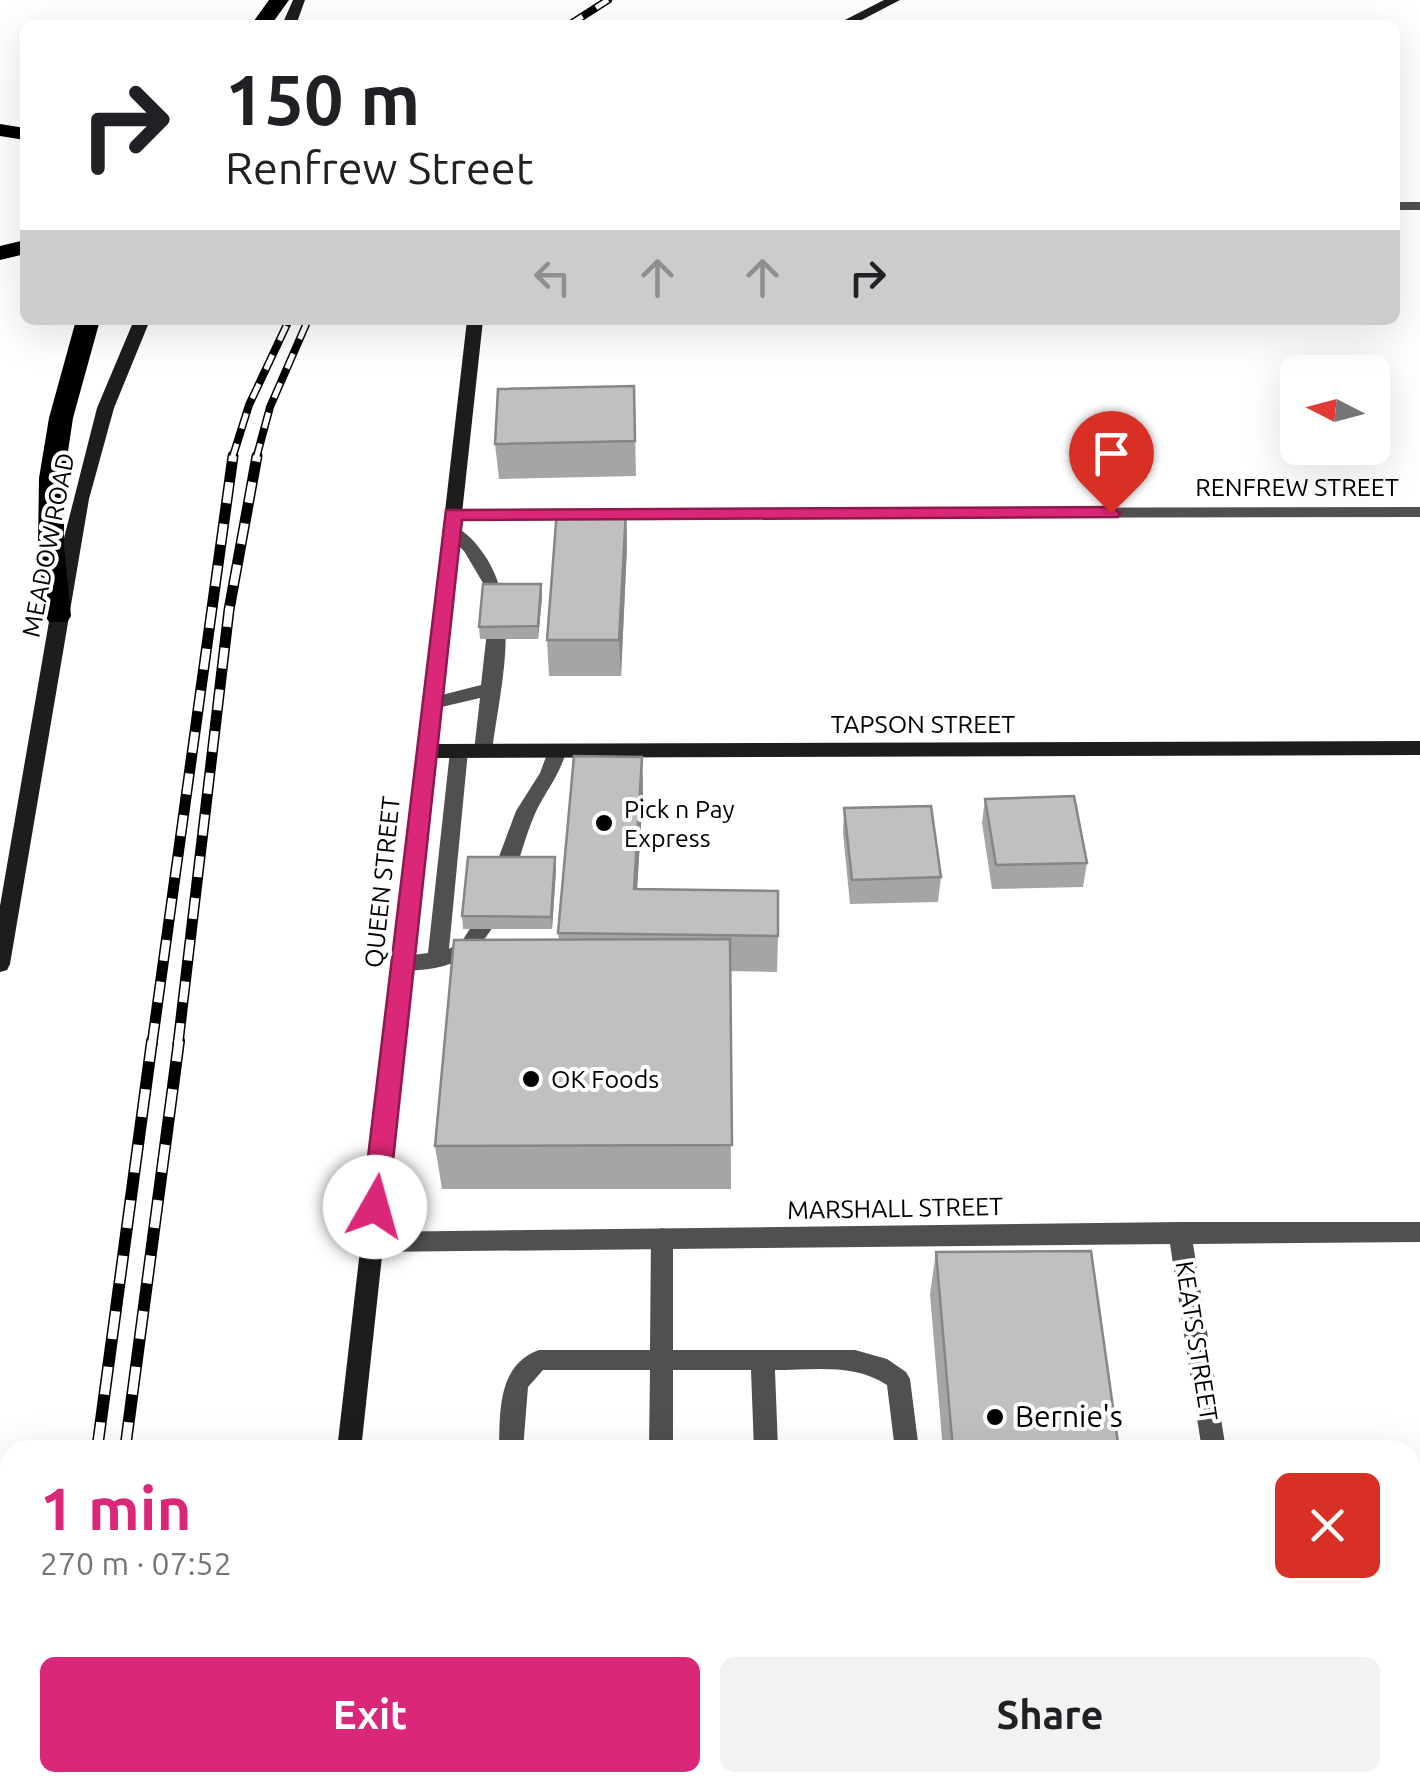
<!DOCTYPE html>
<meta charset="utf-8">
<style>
:root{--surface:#fff;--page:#f2f2f2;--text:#202124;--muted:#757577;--accent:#db2777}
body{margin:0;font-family:Ubuntu,sans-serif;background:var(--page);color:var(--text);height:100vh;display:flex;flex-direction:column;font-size:38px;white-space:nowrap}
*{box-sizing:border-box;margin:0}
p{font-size:32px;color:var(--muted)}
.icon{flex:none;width:55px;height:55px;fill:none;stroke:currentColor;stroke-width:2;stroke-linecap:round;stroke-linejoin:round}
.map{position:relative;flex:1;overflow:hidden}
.drawer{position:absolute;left:0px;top:1440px;width:1420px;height:352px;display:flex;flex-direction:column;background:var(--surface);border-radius:30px 30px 0 0;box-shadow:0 10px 40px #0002}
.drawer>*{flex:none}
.hud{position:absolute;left:20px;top:20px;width:1380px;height:305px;border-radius:15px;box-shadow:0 10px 40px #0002;background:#fff;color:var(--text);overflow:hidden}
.needle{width:65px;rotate:276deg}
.buttons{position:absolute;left:1280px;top:355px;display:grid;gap:20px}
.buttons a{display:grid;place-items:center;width:110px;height:110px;border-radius:15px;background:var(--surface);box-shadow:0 10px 40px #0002;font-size:50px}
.pin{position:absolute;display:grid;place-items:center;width:85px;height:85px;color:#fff;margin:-102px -42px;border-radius:50% 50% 50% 0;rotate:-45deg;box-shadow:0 0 10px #0007}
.pin .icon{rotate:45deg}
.me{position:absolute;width:110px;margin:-55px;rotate:7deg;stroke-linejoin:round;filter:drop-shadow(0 0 8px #0008)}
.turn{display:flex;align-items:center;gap:35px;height:210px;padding:0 40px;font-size:45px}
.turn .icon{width:130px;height:130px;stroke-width:2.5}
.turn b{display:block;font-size:70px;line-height:85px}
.lanes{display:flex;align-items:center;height:95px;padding:0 40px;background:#0003;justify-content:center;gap:50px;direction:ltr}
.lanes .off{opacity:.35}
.round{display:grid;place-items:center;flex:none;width:105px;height:105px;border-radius:15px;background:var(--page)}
.head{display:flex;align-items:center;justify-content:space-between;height:170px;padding:0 40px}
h1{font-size:60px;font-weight:600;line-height:75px;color:var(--accent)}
.primary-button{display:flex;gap:20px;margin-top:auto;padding:20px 40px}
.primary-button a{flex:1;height:115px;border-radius:15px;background:var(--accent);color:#fff;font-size:40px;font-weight:600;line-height:115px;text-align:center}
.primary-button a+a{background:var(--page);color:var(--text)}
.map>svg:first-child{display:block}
</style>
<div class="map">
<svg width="1420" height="1791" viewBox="0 0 1420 1791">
<rect width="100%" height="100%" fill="#fff"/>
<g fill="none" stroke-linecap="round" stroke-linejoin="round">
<path fill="#505050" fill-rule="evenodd" d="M451 525C462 529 473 539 480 549 524 605 500 686 492 751L483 758 474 751 480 698 433 709 424 703 426 699 481 685 488 622 483 583 464 551 442 530Z
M459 744 468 751 449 949 462 941 475 921 516 811 540 773 550 746 557 744 566 751C560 777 541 796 532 821 510 876 504 957 435 968 422 970 408 972 396 969L393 963 396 957 428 953 450 751Z
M662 1228 670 1231 673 1238V1350H855L887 1359 906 1372 910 1379 919 1450H895L887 1385C855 1363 812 1370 775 1370L778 1450H754L751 1370H673V1450H649L650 1370H543L528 1387 523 1450H499C500 1413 497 1365 539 1350H650L651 1238 654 1231Z
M257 1782H284L283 1791H255Z
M585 1782H613V1791H585Z
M920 1782H947L948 1791H920Z"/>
<path fill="#505050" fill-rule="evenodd" d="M1395 202H1420V210H1395Z
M1420 507V517L453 519 445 514 453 509Z
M1180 1222H1420V1242L1193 1244 1226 1450H1202L1170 1244 371 1252 363 1249 360 1242 363 1235 371 1232Z
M1410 1601H1420V1625H1410Z
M1252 1782H1279L1280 1791H1252Z"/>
<path fill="#1d1d1d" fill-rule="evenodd" d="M293 0H305L296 25H282Z
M884 0H900L852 25H835Z
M134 320H150L114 408 89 499 10 964 7 970 0 972V906L62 546 97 408Z
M467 320H483L437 744 1420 741V755L436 758 361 1450H337Z
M295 1782H322V1791H294Z"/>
<path fill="#000" fill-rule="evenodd" d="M269 0H289L271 25H251Z
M0 124 25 128V140L0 136Z
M25 240V254L0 260V246Z
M76 320H100L73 418 64 478V547L71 616 67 622H49L45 616 38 547 39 478 49 418Z"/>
<g stroke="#000" stroke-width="8">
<path id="rail-far2" d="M569 25 608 0
M232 459 249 405 289 320
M256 459 270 407 308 320"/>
</g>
<g stroke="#000" stroke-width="11">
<path id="rail-far1" d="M152 1044 233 456
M178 1044 229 610 257 456"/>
</g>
<g stroke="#000" stroke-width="12">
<path id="rail" d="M97 1450 152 1041
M125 1450 179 1041
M36 1791 38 1782
M65 1791 67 1782"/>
</g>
<use href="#rail-far2" stroke="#fff" stroke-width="5" stroke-dasharray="16" stroke-linecap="butt"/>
<use href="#rail-far1" stroke="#fff" stroke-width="8" stroke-dasharray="21" stroke-linecap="butt"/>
<use href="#rail" stroke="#fff" stroke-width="9" stroke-dasharray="28" stroke-linecap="butt"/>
</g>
<path fill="#a5a5a5" d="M634 386 636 476 499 479 495 444Z
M626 510 627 546 621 676H549L547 640Z
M541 584 542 597 538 639H480L479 627Z
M642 757 643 792 637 889 778 936 777 972 730 971 731 1189H442L435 1146 559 940 558 933Z
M985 799 1087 863 1083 887 992 889 982 823Z
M844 808 941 877 938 902 850 904 843 833Z
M555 857 556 870 552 929H463L462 916Z
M936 1252 1119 1450H943L930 1294Z
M971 1782H1166L1167 1791H972Z"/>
<path fill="#868686" d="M626 510 627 546 621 676 619 640Z
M541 584 542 597 538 639V626Z
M642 757 643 792 635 924 634 889Z
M555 857 556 870 552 929 551 917Z
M510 1782H516V1791H509Z"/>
<path fill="#c0c0c0" stroke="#868686" stroke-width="2.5" d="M634 386 635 441 495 444 498 389Z
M557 510H626L619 640H547Z
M483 584H541L538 626 479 627Z
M574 756 642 757 634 889 778 891V936L558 933Z
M1074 796 1087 863 996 865 985 799Z
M931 806 941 877 852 880 844 808Z
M468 857H555L551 917 462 916Z
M730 939 732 1145 435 1146 454 940Z
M1091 1251 1119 1450H953L936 1252Z
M371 1782H510L509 1791H370Z
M982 1782H1166L1167 1791H983Z"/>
<path fill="#db2777" stroke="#8e194d" stroke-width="2.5" d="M1111 507 1120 513 1118 517 462 520 388 1207 384 1214 375 1217 366 1214 362 1207 446 510Z"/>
<g fill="#000" stroke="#fff" stroke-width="4">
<circle cx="604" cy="823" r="10"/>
<circle cx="531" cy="1079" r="10"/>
<circle cx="995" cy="1417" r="10"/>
</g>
<g text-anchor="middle" stroke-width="8" stroke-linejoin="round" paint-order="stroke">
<g font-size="25" fill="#000" stroke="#fff">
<text x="1297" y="496">RENFREW STREET</text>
<text transform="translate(48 545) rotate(-79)" y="9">MEADOW ROAD</text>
<text x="923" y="733">TAPSON STREET</text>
<text transform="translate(382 882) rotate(-84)" y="9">QUEEN STREET</text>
<text transform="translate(895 1208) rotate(-1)" y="9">MARSHALL STREET</text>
<text transform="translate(1197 1341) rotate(81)" y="9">KEATS STREET</text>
</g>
<g font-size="25" fill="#000" stroke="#fff" text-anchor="start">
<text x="624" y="818">Pick n Pay<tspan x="624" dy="29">Express</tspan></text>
<text x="551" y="1088">OK Foods</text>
</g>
<g font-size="30" fill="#000" stroke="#fff" text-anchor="start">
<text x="1015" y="1427">Bernie's</text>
</g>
</g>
</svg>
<div class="buttons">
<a><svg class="needle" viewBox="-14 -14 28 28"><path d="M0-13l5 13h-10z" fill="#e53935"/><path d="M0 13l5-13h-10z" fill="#757577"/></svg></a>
</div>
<div class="pin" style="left:1111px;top:513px;background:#d93025"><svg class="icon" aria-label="arrive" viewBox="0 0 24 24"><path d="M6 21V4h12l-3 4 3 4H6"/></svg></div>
<svg class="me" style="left:375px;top:1207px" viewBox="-20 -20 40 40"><circle r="19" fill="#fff"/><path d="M0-13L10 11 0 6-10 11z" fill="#db2777"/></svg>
<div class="hud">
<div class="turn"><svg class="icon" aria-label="right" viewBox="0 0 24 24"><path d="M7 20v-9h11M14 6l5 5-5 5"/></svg><div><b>150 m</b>Renfrew Street</div></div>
<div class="lanes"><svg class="icon off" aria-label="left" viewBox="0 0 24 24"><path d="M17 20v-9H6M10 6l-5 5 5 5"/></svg><svg class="icon off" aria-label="ahead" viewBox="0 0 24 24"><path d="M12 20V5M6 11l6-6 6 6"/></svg><svg class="icon off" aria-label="ahead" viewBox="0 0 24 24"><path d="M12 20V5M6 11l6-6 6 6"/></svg><svg class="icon" aria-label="right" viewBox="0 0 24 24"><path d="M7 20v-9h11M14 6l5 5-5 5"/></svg></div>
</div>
<section class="drawer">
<div class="head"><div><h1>1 min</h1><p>270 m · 07:52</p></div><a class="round" style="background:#d93025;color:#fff"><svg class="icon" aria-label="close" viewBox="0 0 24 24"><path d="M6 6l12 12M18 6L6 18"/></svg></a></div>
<div class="primary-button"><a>Exit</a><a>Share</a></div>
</section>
</div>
